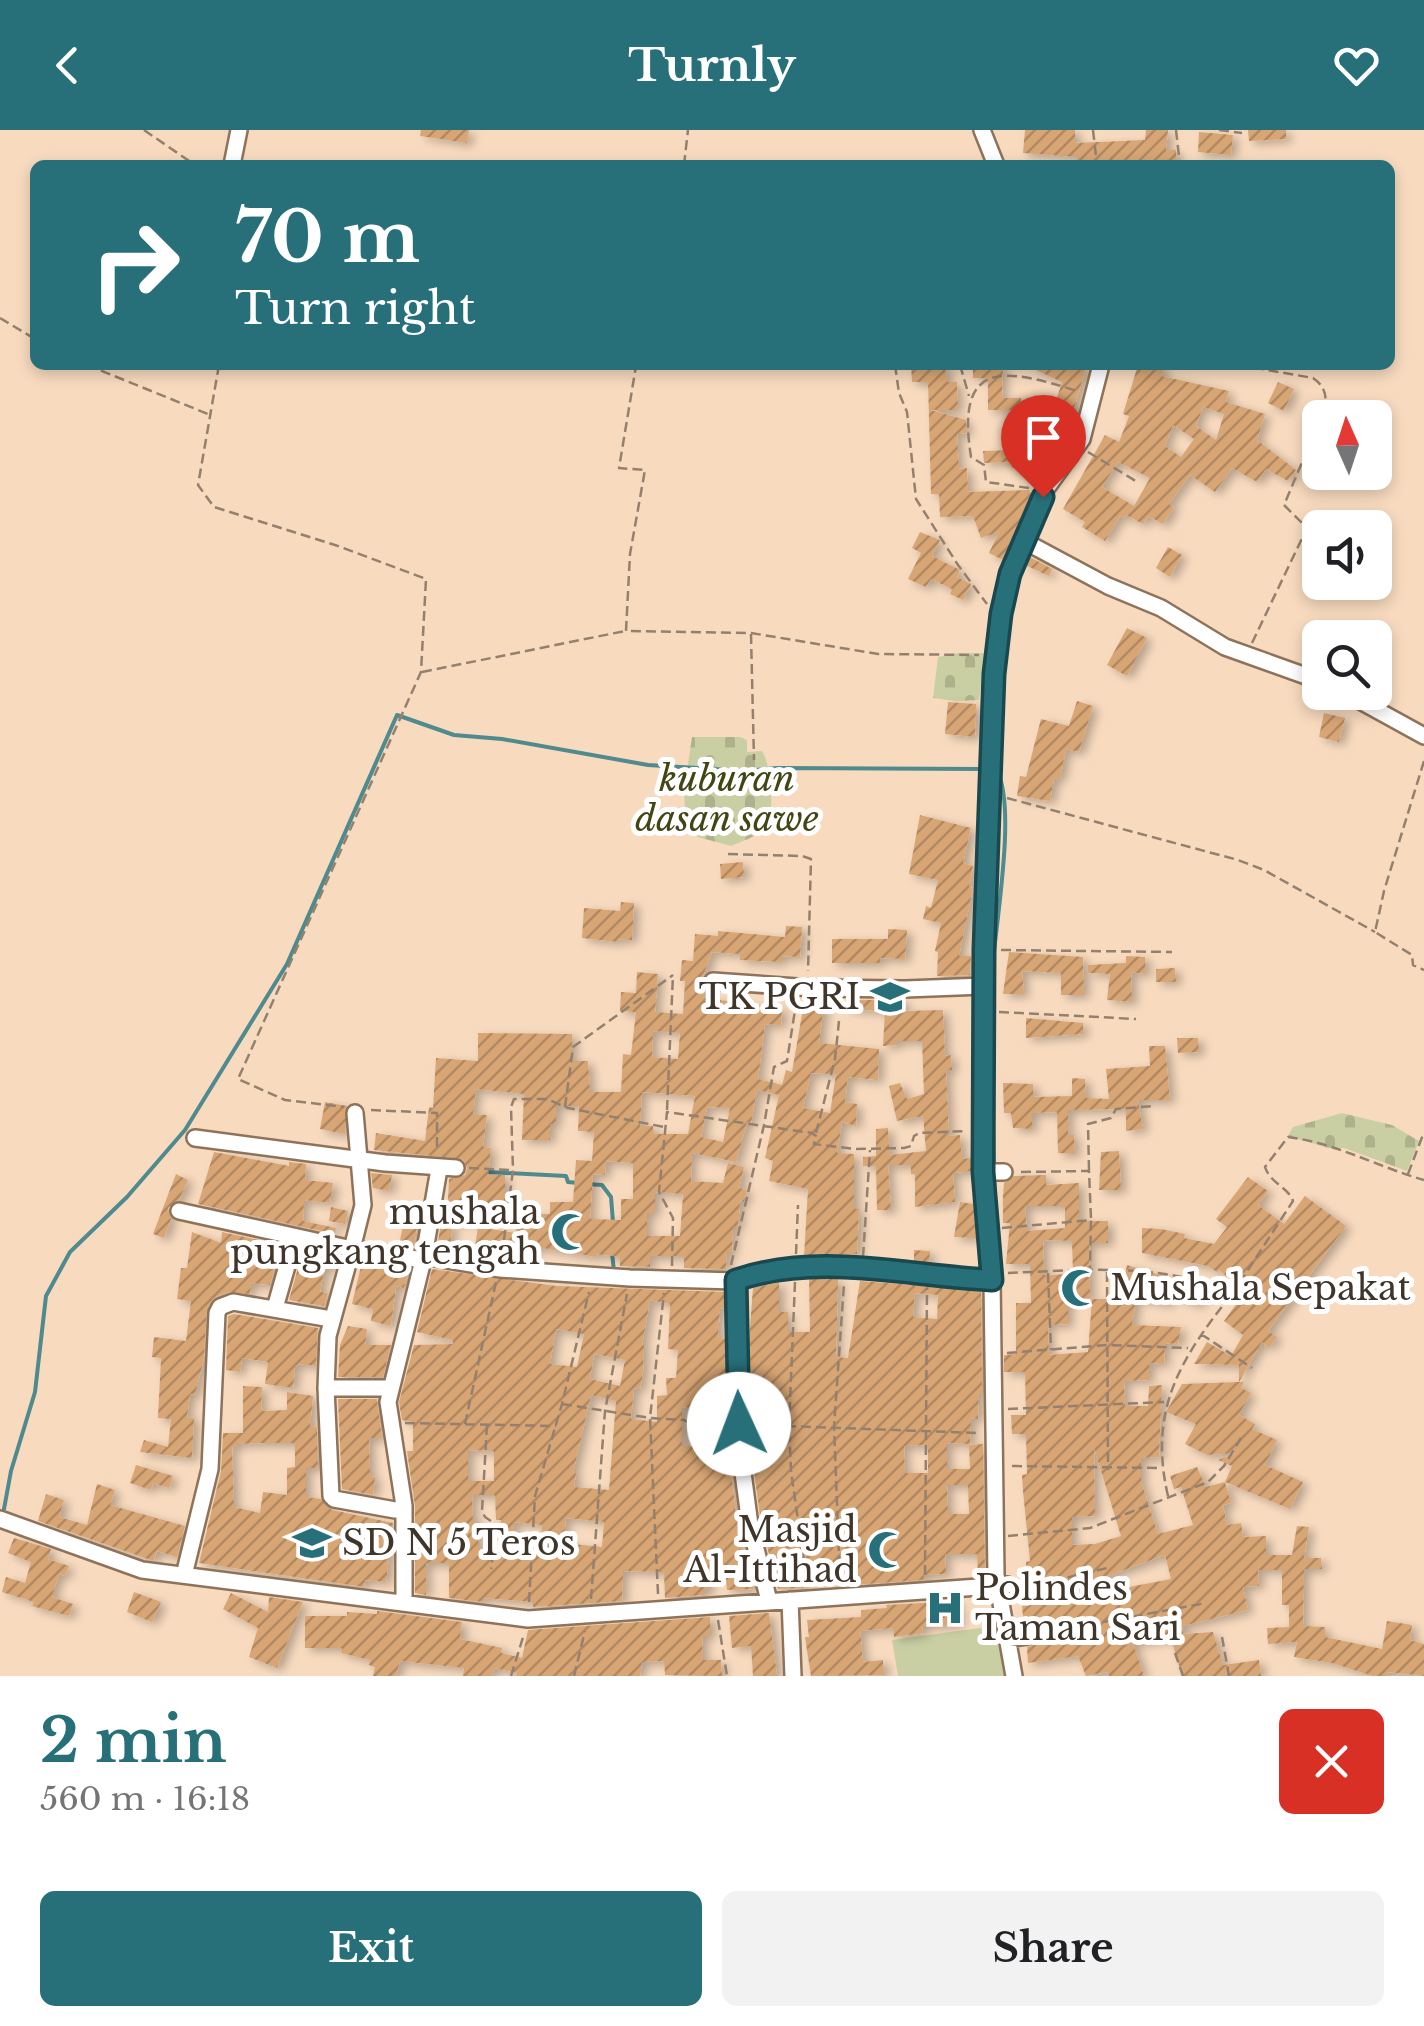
<!DOCTYPE html>
<meta charset="utf-8">
<style>
:root{--surface:#fff;--page:#f2f2f2;--text:#202124;--muted:#757577;--accent:#27707a}
body{margin:0;font-family:"Libre Baskerville",serif;background:var(--page);color:var(--text);height:100vh;display:flex;flex-direction:column;font-size:38px;white-space:nowrap}
*{box-sizing:border-box;margin:0}
p{font-size:32px;color:var(--muted)}
.icon{flex:none;width:55px;height:55px;fill:none;stroke:currentColor;stroke-width:2;stroke-linecap:round;stroke-linejoin:round}
.map{position:relative;height:1546px;overflow:hidden}
.drawer{display:flex;flex-direction:column;background:var(--surface);flex:1}
.drawer>*{flex:none}
.top-card{position:absolute;left:30px;top:30px;width:1365px;height:210px;border-radius:15px;box-shadow:0 5px 15px #0003;background:#27707a;color:#fff;overflow:hidden}
.needle{width:65px;rotate:357deg}
.fabs{position:absolute;left:1302px;top:270px;display:grid;gap:20px}
.fabs a{display:grid;place-items:center;width:90px;height:90px;border-radius:15px;background:var(--surface);box-shadow:0 5px 15px #0003;font-size:50px}
.pin{position:absolute;display:grid;place-items:center;width:85px;height:85px;color:#fff;margin:-102px -42px;border-radius:50% 50% 50% 0;rotate:-45deg;box-shadow:0 0 10px #0007}
.pin .icon{rotate:45deg}
.me{position:absolute;width:110px;margin:-55px;rotate:358deg;stroke-linejoin:round;filter:drop-shadow(0 0 8px #0008)}
.turn{display:flex;align-items:center;gap:35px;height:210px;padding:0 40px;font-size:45px}
.turn .icon{width:130px;height:130px;stroke-width:2.5}
.turn b{display:block;font-size:70px;line-height:85px}
.round{display:grid;place-items:center;flex:none;width:105px;height:105px;border-radius:15px;background:var(--page)}
.head{display:flex;align-items:center;justify-content:space-between;height:170px;padding:0 40px}
h1{font-size:60px;font-weight:800;line-height:75px;color:var(--accent)}
.cta{display:flex;gap:20px;margin-top:auto;padding:20px 40px}
.cta a{flex:1;height:115px;border-radius:15px;background:var(--accent);color:#fff;font-size:40px;font-weight:800;line-height:115px;text-align:center}
.cta a+a{background:var(--page);color:var(--text)}
header{display:flex;justify-content:space-between;align-items:center;height:130px;padding:0 40px;background:var(--accent);color:#fff;font-size:45px;font-weight:800}
.map>svg:first-child{display:block}
</style>
<header><svg class="icon" aria-label="back" viewBox="0 0 24 24"><path d="M15 5l-7 7 7 7"/></svg>Turnly<svg class="icon" aria-label="heart" viewBox="0 0 24 24"><path d="M12 20l-8-8c-3-5 5-10 8-4 3-6 11-1 8 4z"/></svg></header>
<div class="map">
<svg width="1424" height="1546" viewBox="0 0 1424 1546">
<defs>
<pattern id="cemetery-stones" width="16" height="16" patternUnits="userSpaceOnUse" patternTransform="scale(2.5)"><rect width="16" height="16" fill="#c9cfa3"/><path d="M2 7V4a2 2 0 0 1 4 0v3zM10 15v-3a2 2 0 0 1 4 0v3z" fill="#aeb28c"/></pattern>
<pattern id="building-hatch" width="6" height="6" patternUnits="userSpaceOnUse" patternTransform="scale(2.5)"><rect width="6" height="6" fill="#d8a675"/><path d="M-1 1l2-2M0 6l6-6M5 7l2-2" fill="none" stroke="#b18860"/></pattern>
<filter id="shadow"><feDropShadow dx="5.5" dy="3.5" stdDeviation="5" flood-color="#0004"/></filter>
</defs>
<rect width="100%" height="100%" fill="#f8dbbf"/>
<path fill="#c9cfa3" d="M1002 1495 1010 1546H898L892 1510Z"/>
<path fill="url(#cemetery-stones)" d="M958 523H985L979 570 955 571 933 568 938 527Z
M692 607H740L747 610V622L762 621C771 634 775 681 767 695 760 706 742 711 731 716L698 707 686 696 684 661Z
M1342 983 1392 995 1419 1011 1407 1041 1344 1018H1328L1288 1006 1293 997Z"/>
<g fill="none" stroke-linecap="round" stroke-linejoin="round">
<path stroke="#4e8a8e" stroke-width="4" d="M991 857C993 805 1017 685 998 643
M991 911 994 1036
M488 1042 566 1046 568 1052 578 1053
M994 1046 997 1116
M587 1054 602 1055 611 1067 613 1092
M612 1122 614 1142
M4 1379 11 1341 35 1262 46 1166 70 1122 127 1067 185 1000 287 834 397 585 454 605 502 609 648 635 746 641 777 638 984 639
M798 1489 800 1529"/>
</g>
<path fill="url(#building-hatch)" fill-rule="evenodd" filter="url(#shadow)" d="M421 0H469L467 13 420 6Z
M1025 0H1075V13L1145 10 1146 0H1168L1166 20H1176L1177 35 1129 32V35H1082L1077 33V27L1023 23Z
M1248 0H1286V9L1249 11Z
M1199 2 1233 5 1231 25 1198 22Z
M911 235H946L947 252H957L958 280H931L966 290 967 303 957 304 959 339 967 338 968 362 1029 360 1031 364 1003 430 989 423 999 402 981 408 973 386 940 387 939 364H931L928 252H912Z
M973 235H1003L1002 268H1021V280H988V248H973Z
M1025 235H1087L1073 282 1077 283 1072 304 1066 312V300H1019L1022 286 1051 287 1062 252Z
M1138 235H1165L1161 246 1229 261 1226 272 1265 284 1257 310 1296 340 1288 351 1266 339 1257 352 1232 338 1215 362 1190 345 1169 374 1174 377 1163 394 1148 386 1143 394 1126 385 1124 388 1120 386 1105 411 1082 397 1085 392 1063 379 1105 305 1119 312 1129 286 1123 284ZM1203 277 1224 284 1216 310 1196 296ZM1173 295 1194 309 1181 327 1165 316ZM1118 332 1150 348 1134 376 1102 357Z
M1278 252 1294 259 1284 281 1268 273Z
M1040 319 1034 344 1011 337 1012 332 984 333 983 321Z
M920 402 940 410 932 426 960 440 957 447 971 454 963 470 950 464 952 459 931 449 926 457 908 449 921 423 912 418Z
M1168 417 1182 425 1170 447 1156 438Z
M1028 426 1052 439 1049 446 1025 435Z
M1127 498 1147 508 1127 546 1107 535Z
M1077 571 1093 576 1079 622 1066 619 1060 649 1054 648 1050 671 1017 666 1020 646 1026 647 1041 589 1069 596Z
M948 572 976 574 975 607 945 604Z
M1324 583 1345 588 1339 612 1319 607Z
M920 685 971 698 963 733 973 736 969 757 973 758 959 826H971L970 845 937 846 938 822 935 821 941 793 923 789 926 776 931 778 938 750 909 744Z
M743 732 744 747 721 749 720 734Z
M621 772 634 773 632 810 618 809V812L582 808 584 778 620 781Z
M786 796 802 797 800 827 782 826V832L740 830V824L712 822 702 849 704 868 782 878 781 895 765 894 758 949 782 955 786 940 792 942 804 873 824 875 819 913 879 919 878 950 848 947 845 972 857 974 856 996 842 992 837 1023 854 1024V1079H859L857 1124 804 1127 808 1059 769 1051 773 1031 765 1028 779 965 757 960 751 993 747 992 736 1032 692 1023 691 1051 723 1053 728 1033 744 1037 739 1058 747 1060 744 1072 740 1071 738 1097H733L732 1122H727L726 1139 684 1138V1126H650V1137L620 1136V1127L596 1124V1127L537 1117 536 1122 494 1115 492 1126 474 1123 478 1097 516 1103V1084H550V1072H573L576 1030 592 1031 594 1002 578 1001 579 976H556V994H550V1010H522L524 964 476 959 473 984 487 985 483 1017 491 1018 488 1045H505V1077H478V1092L447 1091 449 1049 465 1045 467 1038 463 1029 374 1020 376 1003 425 1011 429 977 433 978 436 928 478 931V903L572 904V931H588L590 962H621L623 924 631 925 636 882 620 881 621 862 636 863 637 842 658 844 655 882 683 884 685 851H680L682 830 693 831 695 804 718 806V801L785 807ZM653 901 680 903 678 929 652 927ZM811 943 836 944 830 983 803 978ZM642 962 695 966 688 1004H653V996H640ZM707 977 730 978 723 1012 701 1007ZM606 1031 633 1033V1069H621V1090L590 1089 593 1044 605 1045ZM655 1062 683 1064 680 1106H647V1083H655Z
M888 799 907 800 905 829 880 828V833H832V809H888Z
M1009 822 1083 827 1084 865H1061V843L1022 841 1024 864H1003Z
M1126 826 1145 827 1146 844 1131 842 1132 872 1107 870 1110 844 1088 843V835L1126 833Z
M1175 838 1176 852H1156V839Z
M847 870H904V881L943 880 945 926 951 925 952 940H946L949 1006 960 1005 962 1029 972 1028V1041L953 1043 955 1072 915 1077V1044H911V1035H888L891 1080H877L876 1036H863V1027L876 1026V999L888 998 890 1025 926 1021 923 986 897 991 889 956 900 953 907 969 924 964 922 911H897V915L883 916 885 881 847 879Z
M1026 888 1083 893V904L1026 908Z
M1177 908H1198L1199 922 1178 923Z
M1149 916H1165L1170 970H1138L1143 999 1126 1001V979L1068 980V1005H1074L1075 1024 1058 1023 1057 982 1032 983V999L1013 998 1011 983H1004L1003 953 1033 954V967L1072 966V948L1085 949 1086 968 1109 969 1106 939 1150 936Z
M325 972 347 976 345 1004 320 999Z
M1119 1021 1121 1060H1099L1101 1022Z
M214 1022 289 1036V1032L306 1034 305 1050 333 1053 330 1073 304 1070 303 1091 336 1098 335 1104 198 1074Z
M371 1043 392 1045 389 1061 373 1058Z
M176 1044 188 1050 179 1070 168 1078 171 1089 164 1108 153 1104Z
M1046 1045V1055L1079 1053V1091H1108V1113H1089L1090 1168 1068 1169V1194L1048 1195 1049 1225 1088 1222 1092 1169H1120L1127 1135 1206 1159 1198 1175 1170 1164 1169 1174 1136 1168 1132 1195 1181 1197 1178 1214 1165 1213 1164 1234 1149 1233V1250L1124 1251 1125 1276H1148L1149 1256 1162 1255 1159 1327 1141 1328V1351L1158 1404 1193 1395 1181 1357 1174 1359 1170 1346 1197 1337 1206 1357 1225 1352 1232 1336 1218 1330 1236 1323 1207 1325 1185 1314 1196 1294 1166 1282 1182 1254 1239 1252V1235L1194 1234 1207 1212 1231 1226 1243 1205 1224 1191 1240 1169 1263 1176 1219 1140 1217 1142 1208 1136 1142 1123V1098L1161 1099 1185 1104 1184 1108 1214 1114 1227 1097 1216 1089 1248 1047 1268 1061 1258 1075 1284 1094 1305 1066 1346 1096 1268 1201 1277 1207 1269 1218 1262 1212 1239 1252H1244L1241 1258 1251 1263 1239 1285 1255 1294 1252 1299 1277 1310 1265 1335 1303 1352 1290 1379 1225 1352 1231 1373 1223 1375 1227 1395 1241 1393 1243 1407 1266 1406V1425H1292L1297 1396 1309 1397 1304 1428H1321L1322 1439H1304L1303 1496 1325 1497V1507L1382 1519 1387 1491 1412 1495 1410 1510 1424 1514V1546L1388 1542 1387 1546H1373L1332 1533 1294 1527 1297 1512 1268 1514 1267 1498 1289 1497V1475H1282V1440H1258L1259 1456 1243 1457 1248 1480 1182 1496 1183 1504 1213 1502 1223 1535 1259 1530 1261 1546H1182L1171 1508 1133 1513 1144 1546H1109L1107 1542 1086 1546 1078 1526 1028 1533 1027 1517 1035 1514 1038 1505 1035 1498 1024 1495 1022 1476H1029L1026 1432 1030 1431 1023 1361 1022 1345 1027 1344 1026 1304H1012L1011 1285H1026L1025 1242H1004V1225L1016 1224V1173H1031L1030 1134H1006L1010 1093H1003V1066L1004 1053 1014 1046ZM1025 1076H1065V1098L1027 1101ZM1043 1110 1072 1111 1073 1144 1044 1145ZM1094 1318 1121 1406 1095 1414 1072 1415V1387L1095 1386ZM1165 1425 1171 1449 1077 1467 1075 1458Z
M960 1072 974 1074 976 1108 954 1107Z
M331 1077 348 1081 345 1094 329 1091Z
M405 1087 418 1090 414 1117 399 1115Z
M441 1093 453 1095 449 1119 437 1117Z
M192 1102 221 1113 222 1102 281 1115 270 1155 251 1153 250 1164 229 1162 215 1167 207 1178 204 1228 195 1265 190 1264 187 1287 194 1288 192 1328 140 1322 144 1310 168 1317 171 1289 158 1288 161 1228 152 1227 154 1207 186 1211 191 1171 177 1169 181 1138H187Z
M303 1120 338 1127 335 1138 325 1136 320 1162 328 1163 324 1176 289 1170Z
M914 1120 930 1121 929 1134 914 1133Z
M362 1132 409 1139 404 1158 396 1156 391 1196 371 1191 373 1179 352 1174Z
M432 1139 556 1156 725 1162V1179L720 1178 718 1208 726 1209 728 1275 711 1276V1280L682 1277V1316H712L711 1299H729V1314H723L724 1341H731L741 1429 747 1428 754 1459 727 1460 725 1436 709 1437V1460H703V1465L665 1468 664 1442 623 1441 622 1471 533 1477V1472L483 1468V1472L449 1468V1433H426V1465L415 1463V1376L407 1321H413V1292L402 1290 399 1272 414 1215 453 1214V1210L417 1202ZM650 1170 670 1174 668 1219 678 1220 676 1248H666L667 1265 657 1266V1292L631 1289 634 1258 640 1259 643 1242 644 1215H642ZM556 1199 584 1204 577 1237 550 1234ZM594 1224 625 1230 620 1256 590 1249ZM591 1265 616 1271 609 1360 574 1357 576 1343H573ZM468 1320 494 1321V1351H468ZM472 1365H495L496 1390H501L500 1420 478 1418V1392H473ZM566 1388 604 1392 602 1417 563 1413ZM514 1392 542 1395 540 1421 513 1419Z
M809 1149H838L836 1227 848 1228 860 1151 981 1160 982 1264H979L978 1289 971 1288 970 1314 947 1313V1339H970L969 1315 983 1314 985 1444H978L977 1424H945L946 1444 924 1445V1450L852 1455V1448L821 1450 801 1453V1458L778 1459 761 1393 752 1327 749 1210 753 1158 779 1152V1182H788V1202H810ZM915 1163 938 1165 937 1189 913 1187ZM928 1315V1343H905L904 1316ZM947 1355H968L969 1384H948Z
M234 1184 318 1198 316 1236 299 1234 295 1237 293 1258 265 1254 268 1232 242 1228 240 1242 226 1240 228 1186Z
M348 1196 367 1199 365 1215H391L383 1247H338L340 1215Z
M243 1256 262 1257 261 1281 287 1280V1262L313 1266 310 1296 317 1297 318 1338H306V1367L321 1369 332 1380 393 1393 386 1452 365 1450 364 1457 199 1433 221 1341 223 1303H243ZM264 1313H295V1337L287 1338V1365L263 1362 260 1383 234 1377 232 1317H237V1314Z
M338 1269H377L382 1308H369L370 1346 375 1347 373 1365 342 1359Z
M136 1335 173 1346 169 1358 153 1353 151 1360 130 1353Z
M97 1354 115 1360 110 1375 185 1396 177 1427 157 1421 154 1430H151L38 1391 46 1364 64 1370 59 1387 87 1395Z
M14 1408 51 1419 48 1429 69 1436 65 1446 59 1444 52 1467 73 1474 69 1486 32 1476 34 1472 2 1462 6 1447 25 1453 31 1432 8 1423Z
M134 1462 161 1472 152 1492 127 1482Z
M231 1463 268 1482 269 1467 303 1472 277 1538 249 1527 258 1498 223 1479Z
M957 1471 959 1494 922 1496 923 1503 894 1507 893 1498 860 1501 863 1532 883 1530 884 1545 811 1546 805 1507H809L807 1490 861 1487V1480L887 1478 886 1475Z
M377 1481 462 1492 460 1509 502 1518 501 1523 522 1528 528 1500 710 1487V1506H702L703 1530H721L722 1546 665 1545 664 1531 642 1532 640 1546H516L517 1543 494 1538 492 1546H463L464 1538 400 1531 396 1546H373L375 1537 369 1535 370 1530 341 1523 342 1518H305V1486H347V1482L377 1484Z
M769 1483 777 1546H753L751 1516 732 1518 729 1486Z"/>
<g fill="none" stroke-linecap="round" stroke-linejoin="round">
<g stroke="#8e735a" stroke-width="20">
<path id="minor" d="M982 0 996 35
M232 35 239 0
M1022 410 1108 456 1161 478 1225 517 1320 551
M1344 562 1424 606
M713 851 812 858 905 859 984 856
M195 1008 385 1033 456 1038
M983 1042H1004
M179 1081 352 1119 363 1075 355 983
M424 1126 439 1039
M736 1150 741 1328 750 1395 769 1471
M275 1178 295 1108
M326 1258H390
M395 1380 334 1369 331 1366 326 1258 328 1206 352 1119 423 1130
M0 1389 142 1440 528 1489 1007 1455
M186 1437 210 1339 217 1183 220 1177 233 1172 331 1189
M404 1466V1376L388 1272 424 1126 500 1139 630 1148 735 1151 783 1139 823 1137 992 1150
M790 1470 793 1546
M1006 1509 1027 1506
M1014 1546 996 1445 992 1150 983 1042 984 819 996 525 1003 471 1017 422 1046 359 1082 309 1101 235"/>
</g>
<path stroke="#94806e" stroke-width="2.5" stroke-dasharray="10 5" stroke-linecap="butt" d="M144 0 195 35
M1093 0 1097 35
M1176 0 1180 35
M1219 0 1242 3
M684 35 688 0
M0 188 35 209
M87 235 208 284
M219 235 198 355 214 377 338 416 426 449 421 542 238 949 285 970 344 977
M639 235 636 236 619 338 645 340 630 424 626 501 751 503 878 524 979 525
M895 235 899 263 907 282 916 369 958 435 987 474
M960 235 969 266
M1239 235 1313 248C1328 258 1328 272 1321 288
M1088 322 1139 353
M1029 358 986 352 984 335 971 327C955 228 1005 238 1077 261
M751 504 754 630
M1252 513 1307 398 1284 375 1320 290
M422 542 625 501
M1424 631 1384 761 1375 802 1412 825 1413 835 1424 840
M1007 668 1238 730 1264 740 1375 802
M728 724 802 726 811 729 808 841
M1001 820 1172 822
M999 882 1136 889
M565 977 573 917 673 845
M371 980 437 983V1019
M667 980 673 845
M816 1003 835 929 839 891
M469 1038 511 1040
M1089 1040 1088 994 1111 988 1116 979 1154 976
M1021 1042 1089 1041 1091 1089
M1408 1044 1424 1002
M1002 1098 1091 1090 1090 1138
M796 1124 798 1075
M502 1125 513 1040 511 977 514 969H547L568 978 664 997
M863 1127 870 1020
M731 1135 764 995 774 937 787 931 796 874
M672 1136 673 1088 659 1062 667 982 812 1003 816 1006 814 1014 855 1019 904 1018 911 1016 914 1006 919 1003 967 1001
M1107 1142 1108 1340
M1008 1143C1082 1140 1163 1132 1233 1163L1293 1071C1289 1058 1270 1053 1265 1037L1288 1007C1336 1013 1378 1037 1424 1050
M1048 1143 1051 1220
M795 1152 789 1296 791 1341 807 1453
M1201 1204 1252 1238
M1007 1223 1107 1215 1188 1218
M562 1274 650 1288 684 1290 694 1295H723
M1008 1279 1164 1272
M405 1293 556 1296
M465 1294 496 1152
M487 1295 482 1381 485 1387 497 1395 491 1439
M756 1295 978 1303
M1012 1336 1159 1338
M1168 1366C1148 1280 1180 1229 1232 1164
M1008 1406 1090 1398 1208 1352 1224 1336 1241 1308
M925 1445 927 1158
M840 1451 834 1297 844 1154
M1023 1453 1061 1449 1107 1438
M658 1464 650 1288 664 1163
M591 1469 605 1281 627 1164
M529 1472 535 1366 562 1274 589 1162
M718 1490 727 1546
M1044 1503 1206 1473
M1222 1507 1229 1546
M1175 1523 1183 1546
M511 1546 524 1504
M574 1546 585 1501"/>
<use href="#minor" stroke="#fff" stroke-width="15"/>
</g>
<g fill="none" stroke-linecap="round" stroke-linejoin="round">
<g stroke="#19494f" stroke-width="25">
<path id="route" d="M739 1294 736 1150C819 1122 907 1146 992 1150L983 1042 984 819 994 544 1001 484 1010 444 1043 367"/>
</g>
<use href="#route" stroke="#27707a" stroke-width="18"/>
</g>
<defs>
<g id="school-bare" transform="scale(3)"><path d="M0-5L7-2L0 1L-7-2ZM-4 1L0 2.5L4 1V4Q0 6-4 4Z" fill="#27707a" stroke="#fff" stroke-width="2.5" paint-order="stroke"/></g>
<g id="mosque-bare" transform="scale(3)"><path d="M3.5-4.9A6 6 0 1 0 3.5 4.9A5 5 0 1 1 3.5-4.9Z" fill="#27707a" stroke="#fff" stroke-width="2.5" paint-order="stroke"/></g>
<g id="hospital-bare" transform="scale(3)"><path d="M-5-5h3v3.5h4V-5h3V5h-3V1.5h-4V5h-3Z" fill="#27707a" stroke="#fff" stroke-width="2.5" paint-order="stroke"/></g>
</defs>
<g fill-rule="evenodd">
<use href="#school-bare" x="890" y="867"/>
<use href="#mosque-bare" x="570" y="1102"/>
<use href="#mosque-bare" x="1080" y="1158"/>
<use href="#school-bare" x="312" y="1413"/>
<use href="#mosque-bare" x="887" y="1420"/>
<use href="#hospital-bare" x="945" y="1478"/>
</g>
<g text-anchor="middle" stroke-width="10" stroke-linejoin="round" paint-order="stroke">
<g font-size="35" font-style="italic" fill="#414614" stroke="#fff">
<text x="727" y="661">kuburan<tspan x="727" dy="40">dasan sawe</tspan></text>
</g>
<g font-size="35" fill="#40352a" stroke="#fff" text-anchor="end">
<text x="860" y="879">TK PGRI</text>
<text x="540" y="1094">mushala<tspan x="540" dy="40">pungkang tengah</tspan></text>
<text x="1110" y="1170" text-anchor="start">Mushala Sepakat</text>
<text x="857" y="1412">Masjid<tspan x="857" dy="40">Al-Ittihad</tspan></text>
<text x="342" y="1425" text-anchor="start">SD N 5 Teros</text>
<text x="975" y="1470" text-anchor="start">Polindes<tspan x="975" dy="40">Taman Sari</tspan></text>
</g>
</g>
</svg>
<div class="fabs">
<a><svg class="needle" viewBox="-14 -14 28 28"><path d="M0-13l5 13h-10z" fill="#e53935"/><path d="M0 13l5-13h-10z" fill="#757577"/></svg></a>
<a><svg class="icon" aria-label="sound" viewBox="0 0 24 24"><path d="M4 9h4l5-4v14l-5-4H4zM17 9q2 3 0 6"/></svg></a>
<a><svg class="icon" aria-label="search" viewBox="0 0 24 24"><circle cx="10" cy="10" r="6"/><path d="M15 15l6 6"/></svg></a>
</div>
<div class="pin" style="left:1043px;top:367px;background:#d93025"><svg class="icon" aria-label="arrive" viewBox="0 0 24 24"><path d="M6 21V4h12l-3 4 3 4H6"/></svg></div>
<svg class="me" style="left:739px;top:1294px" viewBox="-20 -20 40 40"><circle r="19" fill="#fff"/><path d="M0-13L10 11 0 6-10 11z" fill="#27707a"/></svg>
<div class="top-card">
<div class="turn"><svg class="icon" aria-label="right" viewBox="0 0 24 24"><path d="M7 20v-9h11M14 6l5 5-5 5"/></svg><div><b>70 m</b>Turn right</div></div>
</div>
</div>
<section class="drawer">
<div class="head"><div><h1>2 min</h1><p>560 m · 16:18</p></div><a class="round" style="background:#d93025;color:#fff"><svg class="icon" aria-label="close" viewBox="0 0 24 24"><path d="M6 6l12 12M18 6L6 18"/></svg></a></div>
<div class="cta"><a>Exit</a><a>Share</a></div>
</section>
